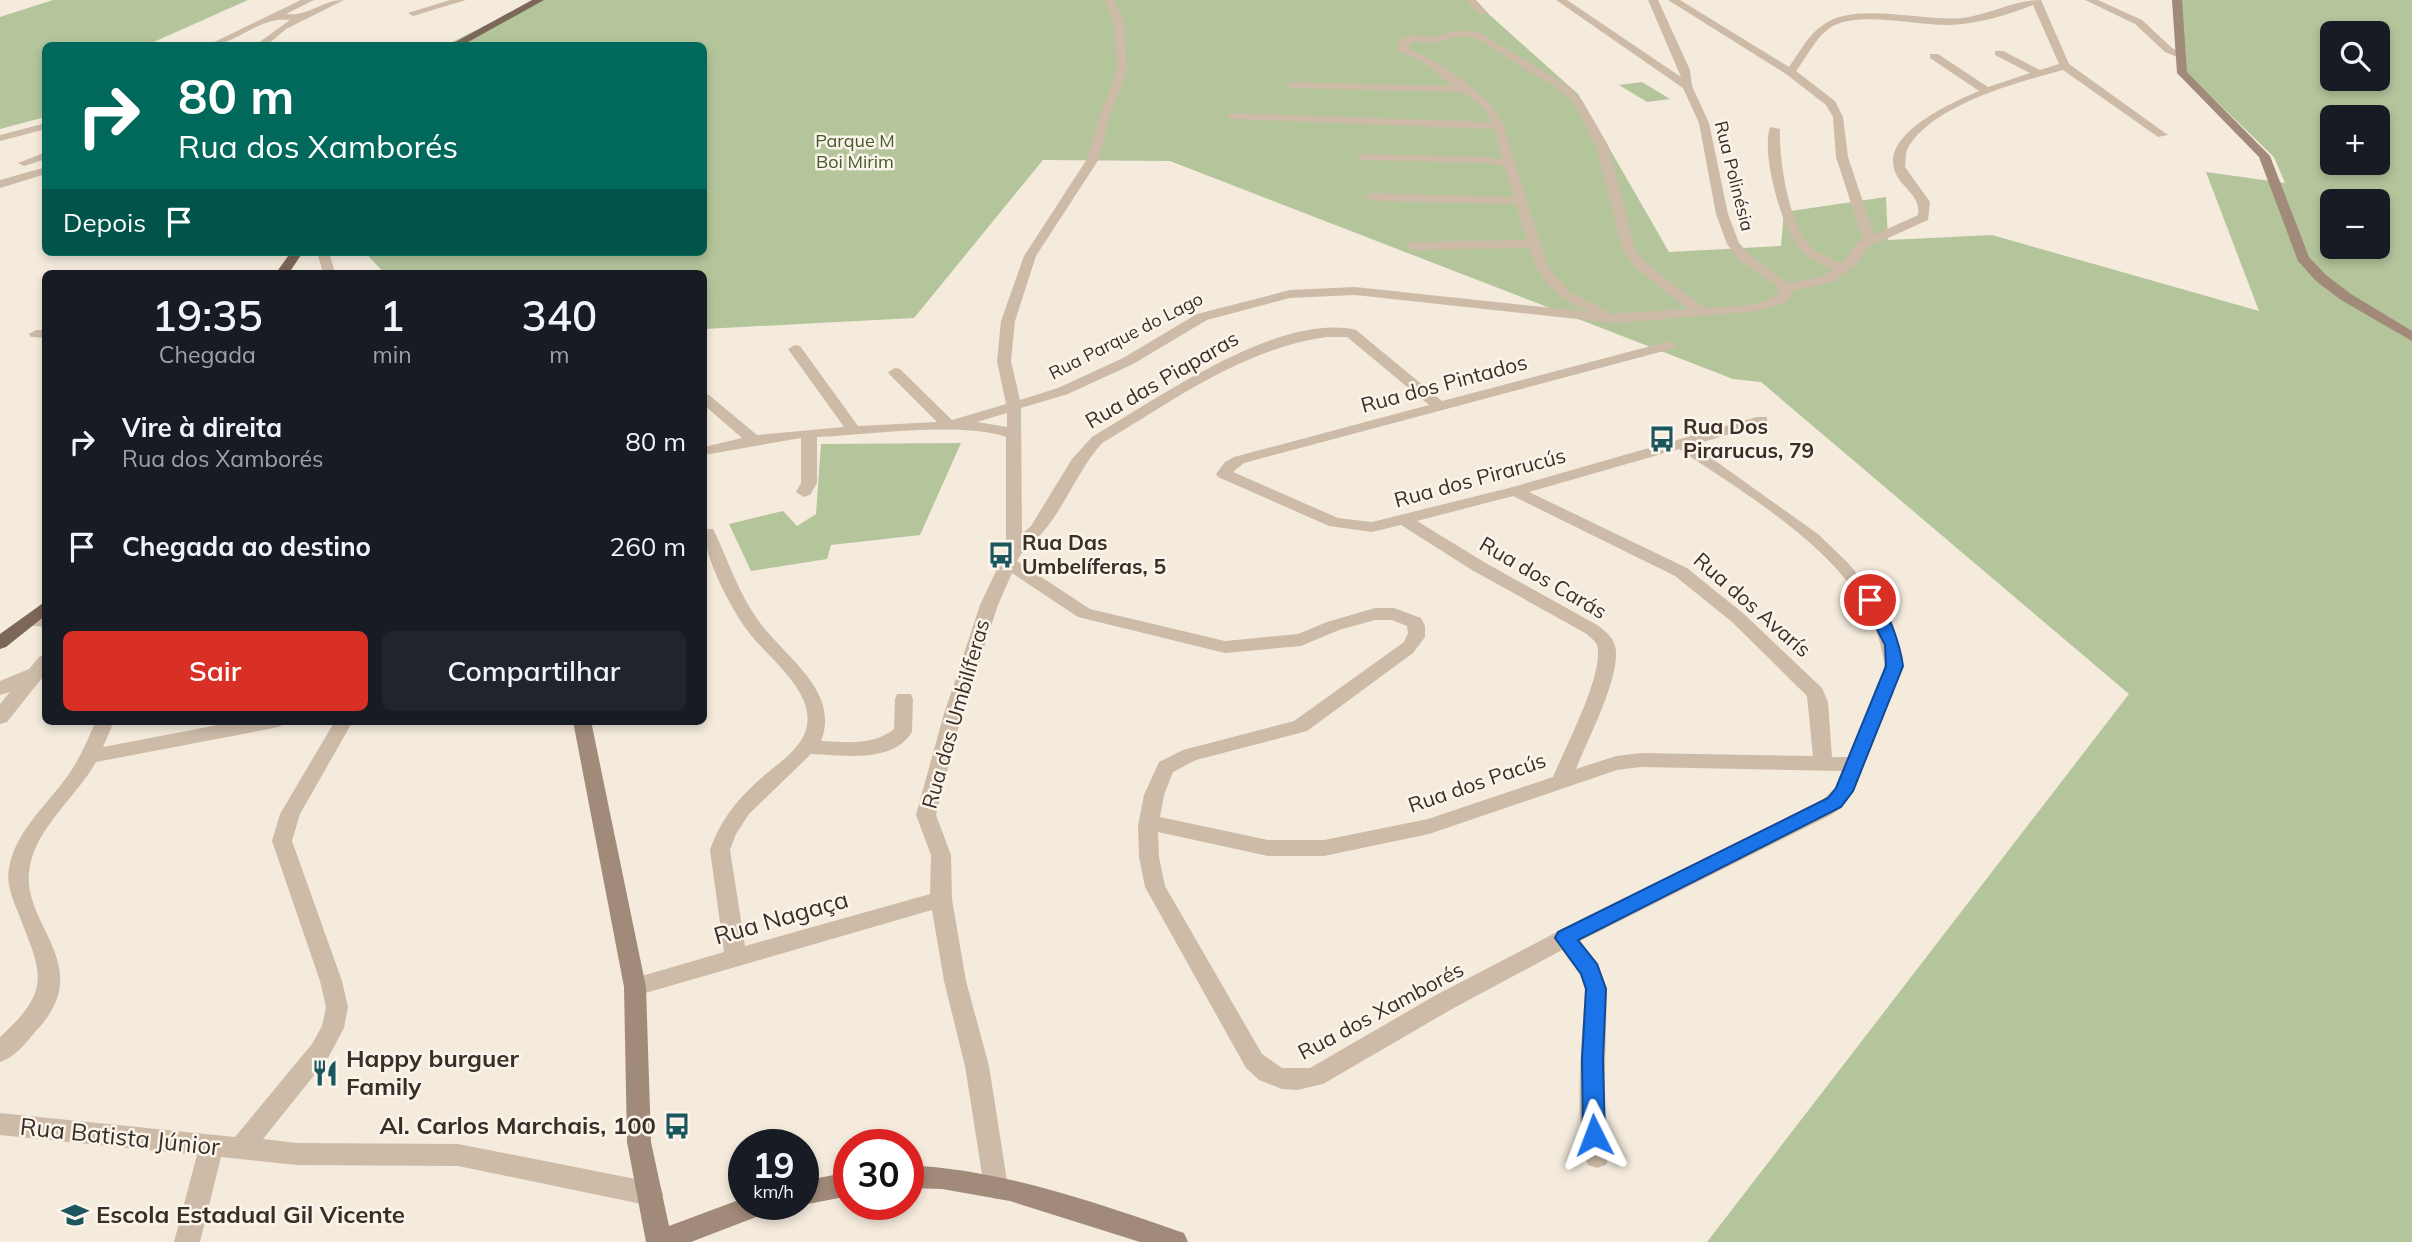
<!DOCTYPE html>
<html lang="pt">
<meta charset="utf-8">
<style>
:root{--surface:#171b24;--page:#20242c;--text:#f1f3f6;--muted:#9ea1a6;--accent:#d93025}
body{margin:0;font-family:Mulish,sans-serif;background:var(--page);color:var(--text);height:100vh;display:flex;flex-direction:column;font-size:26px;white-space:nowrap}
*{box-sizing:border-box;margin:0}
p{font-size:23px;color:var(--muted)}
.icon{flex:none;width:38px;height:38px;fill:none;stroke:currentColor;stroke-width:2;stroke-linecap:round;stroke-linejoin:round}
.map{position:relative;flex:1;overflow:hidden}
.details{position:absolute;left:42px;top:270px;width:665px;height:455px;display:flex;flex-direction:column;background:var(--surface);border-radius:10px;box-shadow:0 4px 10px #0003}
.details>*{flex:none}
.guide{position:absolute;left:42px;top:42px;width:665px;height:214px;border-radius:10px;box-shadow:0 4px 10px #0003;background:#00695c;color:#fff;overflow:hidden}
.tools{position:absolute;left:2320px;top:21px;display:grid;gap:14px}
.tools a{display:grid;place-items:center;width:70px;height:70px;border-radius:10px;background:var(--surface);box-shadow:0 4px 10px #0003;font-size:35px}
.speed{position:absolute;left:728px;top:1129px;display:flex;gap:14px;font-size:35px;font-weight:700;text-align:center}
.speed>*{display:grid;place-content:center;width:91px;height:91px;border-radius:50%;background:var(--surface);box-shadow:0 4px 10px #0003;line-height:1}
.speed small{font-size:18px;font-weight:400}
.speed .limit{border:10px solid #d22;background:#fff;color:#111}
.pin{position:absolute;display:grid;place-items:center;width:60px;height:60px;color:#fff;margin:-30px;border:4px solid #fff;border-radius:50%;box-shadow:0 2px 7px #0007}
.me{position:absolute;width:77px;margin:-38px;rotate:357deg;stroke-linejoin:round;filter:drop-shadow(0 0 5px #0008)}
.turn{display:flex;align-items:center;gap:24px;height:147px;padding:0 21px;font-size:32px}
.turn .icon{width:91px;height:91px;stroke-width:2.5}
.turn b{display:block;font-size:49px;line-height:60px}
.then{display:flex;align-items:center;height:66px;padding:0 21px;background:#0003;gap:14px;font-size:26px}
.eta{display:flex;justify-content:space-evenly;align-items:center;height:119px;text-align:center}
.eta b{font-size:42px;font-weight:600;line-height:49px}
.action{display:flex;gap:14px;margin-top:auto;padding:14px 21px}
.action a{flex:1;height:80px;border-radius:10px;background:var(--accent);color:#fff;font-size:28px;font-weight:600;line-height:80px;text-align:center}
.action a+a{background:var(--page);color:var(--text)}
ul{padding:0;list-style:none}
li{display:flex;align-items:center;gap:21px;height:105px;padding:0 21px}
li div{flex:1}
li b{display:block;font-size:26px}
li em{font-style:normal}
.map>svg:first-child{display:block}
</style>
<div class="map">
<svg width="2412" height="1242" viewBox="0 0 2412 1242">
<rect width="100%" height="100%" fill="#f4ebdd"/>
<path fill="#b4c49b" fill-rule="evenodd" d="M53 0H248L147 45 46 46 45 117 0 129V17Z
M537 0H1473L1578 94 1669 252 1781 246 1784 212 1886 197 1888 240 1992 235 2259 311 2206 172 2285 183 2274 157 2186 72 2179 0H2412V1242H1707L2129 694 1761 382 1733 379 1170 161 1043 160 914 318 704 329V273H384L365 252H704V46L446 45ZM2333 33H2378V79H2333ZM2333 117H2378V163H2333ZM2333 201H2378V247H2333Z
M1642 82 1670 99 1647 102 1619 85Z
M961 443 920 535 831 545 827 559 751 571 729 524 783 511 797 526 816 514 821 444Z"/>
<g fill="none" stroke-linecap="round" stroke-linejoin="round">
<path fill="#cdbba8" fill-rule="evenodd" d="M301 0H314L286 14C308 17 322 0 344 0L286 29 266 46H254L290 20C260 15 236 46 206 46Z
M450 0H466L413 16 408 13Z
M1104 0H1114L1124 22 1127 70 1109 118 1099 159 1036 256 1015 321 1011 361 1020 400 1058 388 1123 358 1197 314 1290 290 1355 287 1589 312C1557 297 1540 283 1529 248L1412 250 1406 246 1412 242 1527 240 1516 204 1371 201 1365 197 1371 193 1514 197 1505 167 1487 163 1361 160 1355 157 1361 154 1487 157 1503 160 1494 129 1232 119 1227 116 1232 113 1492 122 1485 109 1463 92 1291 88 1286 85 1291 82 1454 86 1420 60 1398 51 1399 40 1411 35 1435 37 1458 30 1481 33 1568 86 1583 102 1608 145 1635 250 1645 262 1704 308C1727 306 1760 308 1780 293L1776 285 1740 261 1727 244 1716 214 1699 123 1683 88 1556 0H1567L1681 77 1648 0H1658L1690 70 1692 86 1709 123 1728 214 1739 243 1750 255 1789 284 1823 276 1833 269C1821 264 1808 259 1800 249 1781 228 1761 153 1770 127L1780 129C1779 160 1788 219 1808 244 1816 253 1829 258 1841 263 1850 256 1852 245 1863 240L1836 157 1833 117 1826 105 1786 74 1668 0H1680L1789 67C1799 53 1808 35 1823 25 1855 1 1923 22 1962 18 1989 15 2014 0 2041 0L2069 64 2168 135 2158 137 2063 70C2019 82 1935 104 1909 146 1905 152 1906 160 1905 167L1930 202 1928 220 1868 247 1858 263 1833 282 1792 291V297L1783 304 1750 312 1614 323 1355 295 1290 298 1207 320 1133 364 1068 394 1021 408 1022 534 1031 526 1072 459 1092 437C1157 399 1279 312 1356 330L1442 401 1670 341 1677 345 1675 348 1244 463 1233 472 1338 518 1372 522 1509 488 1757 417H1767V423L1693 445 1818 534 1848 563 1874 594 1895 631 1903 666 1854 791 1842 807 1831 815 1580 941 1598 964 1607 989 1604 1107 1609 1157 1606 1165 1597 1168 1588 1165C1572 1129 1583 1031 1585 989L1580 974 1562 950 1452 1009 1323 1084 1297 1090 1282 1089 1259 1080 1246 1068 1145 887 1139 857 1138 826 1144 795 1159 762 1183 750 1294 721 1404 642 1408 633 1407 626 1392 620H1375L1339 630 1301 646 1225 653 1078 617 1012 573 998 605 961 717 936 815 951 855 952 899 966 981 989 1066 1008 1187 1005 1195 996 1199 987 1195 984 1187 965 1066 944 981 932 910 635 996 627 994 624 987 627 980 635 978 724 952 710 850C721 818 740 796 766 774 779 763 795 752 803 737 824 696 767 658 747 630 730 607 704 557 704 529H713L715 533C729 562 739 594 758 620 783 656 841 690 821 741 846 742 873 746 894 729L895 699 897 694H911L913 699 912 732C893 764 841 755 811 754L749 814 736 834 730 850 745 946 930 894 931 855 916 815 943 717 980 605 1006 550V437C964 421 865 435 817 437V483L810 495 804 497 796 492 801 483V438L704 455V447L742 438 704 405V394L709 395 757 435 844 427 788 349 795 345 800 346 858 426 937 422 890 375 888 372 895 368 900 369 952 420 1006 404 997 361 1001 321 1024 256 1087 159 1099 118 1117 70 1114 22ZM2033 5 2059 64 2040 70 2003 51H1995V55L2030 73 1988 87 1938 54H1930V58L1979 91C1953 102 1877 135 1896 174 1903 189 1921 196 1918 215L1874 235 1848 157 1843 117 1835 101 1796 71C1807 57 1817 35 1833 26 1863 11 1917 26 1950 25 1979 24 2007 15 2033 5ZM1458 36 1476 38 1560 90 1574 104 1596 145 1623 251 1635 268 1688 309 1607 314 1606 310 1571 293 1548 268 1501 118C1484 91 1437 60 1407 48L1413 41 1435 43ZM1326 337H1347L1429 405 1234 457 1225 462 1216 474 1218 477 1329 526 1372 532 1401 525 1472 570 1585 633C1591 638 1598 642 1598 650 1600 682 1566 746 1553 777L1428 819 1324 840H1268L1160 817 1164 795 1173 772 1196 760 1307 731 1413 653 1425 637V626L1421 618 1394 608H1375L1327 622 1298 634 1225 641 1090 609 1017 561C1023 548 1034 543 1043 532 1066 505 1078 470 1102 443 1175 400 1240 350 1326 337ZM1007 413V427L977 422ZM1679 449C1748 496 1861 560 1881 647 1882 653 1885 662 1884 668 1880 691 1858 733 1848 757H1832L1828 702 1822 688 1744 614 1687 568 1529 492ZM1513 496 1675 576 1732 622 1807 696 1813 756 1641 753 1616 756 1576 769C1588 739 1618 682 1616 651 1615 639 1606 631 1597 625L1484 562 1417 521ZM1641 767 1842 771 1835 788 1817 805 1557 932 1436 995 1310 1068H1282L1262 1054 1165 886 1159 857 1158 832 1268 856H1324L1429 834 1617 770Z
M1466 0H1476L1488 13 1480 15Z
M2085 0H2098L2142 20 2172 48 2187 56 2182 59 2165 52 2135 24Z
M46 123V129L0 141V135Z
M46 152V159L24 166 18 163Z
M46 167V174L0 188V180Z
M317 252H329L335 273H323Z
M36 330H46V338L31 337 29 334Z
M30 615H46V627L24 625 21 621Z
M46 654V673L7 722 0 724V704L10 692 0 695V681L29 669 40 656Z
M96 721H114L103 747 239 721H283L281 726 274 728 96 762C77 796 37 827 30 866 18 925 99 964 36 1031 26 1043 15 1057 0 1062V1037C54 988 41 972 17 910 12 897 6 882 9 868 15 832 46 806 66 778 79 761 87 741 96 721Z
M335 721H353L300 814 292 841 342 981 348 1007 344 1028 328 1058 263 1139 297 1143 458 1144 651 1182 660 1186 663 1194 660 1202 651 1206 458 1166 297 1165 221 1157 200 1242H174L197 1155 0 1135V1113L235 1137 312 1044 322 1026 326 1007 320 981 272 841 280 814Z"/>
<path fill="#a18a79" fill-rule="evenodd" d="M2172 0H2182L2187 72 2270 156 2309 257 2326 275 2351 294 2412 331V341L2341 300 2316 281 2298 261 2259 157 2177 73Z
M573 721H591L646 987 651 1142 669 1226 744 1198V1204H773L769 1212 691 1242H646L627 1142 624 987Z
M908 1165C1002 1170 1087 1200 1175 1230L1184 1233 1188 1242H1140L1010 1201 942 1189 908 1188Z
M849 1172V1196L803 1205 801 1204 803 1181Z"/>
<path fill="#7c6758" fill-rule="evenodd" d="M532 0H544L461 46H448Z
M291 252H303L289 273H276Z
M46 601V615L6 647 0 649V634Z"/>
</g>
<path fill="#1a73e8" stroke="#114b97" stroke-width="2" d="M1870 595C1887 599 1901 650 1903 666L1853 791 1841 807 1578 940 1597 964 1606 989 1603 1059 1605 1135 1602 1142 1594 1145 1586 1142 1583 1135 1582 1059 1586 989 1581 974 1555 938 1558 932 1828 798 1836 788 1886 666 1885 645 1862 600Z"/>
<defs>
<g id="bus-bare" transform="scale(2.1)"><path d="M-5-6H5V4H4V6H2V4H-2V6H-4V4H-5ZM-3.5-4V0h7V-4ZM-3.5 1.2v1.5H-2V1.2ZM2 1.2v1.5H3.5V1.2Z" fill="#1b555e" stroke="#fbf4ea" stroke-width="2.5" paint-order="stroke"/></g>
<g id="restaurant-bare" transform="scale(2.1)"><path d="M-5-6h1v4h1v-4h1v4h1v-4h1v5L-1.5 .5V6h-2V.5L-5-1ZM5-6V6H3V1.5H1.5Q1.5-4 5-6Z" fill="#1b555e" stroke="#fbf4ea" stroke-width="2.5" paint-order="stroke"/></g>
<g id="school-bare" transform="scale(2.1)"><path d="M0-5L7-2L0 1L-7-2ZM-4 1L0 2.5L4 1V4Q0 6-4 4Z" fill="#1b555e" stroke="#fbf4ea" stroke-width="2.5" paint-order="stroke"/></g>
</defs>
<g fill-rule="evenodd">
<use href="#bus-bare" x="1662" y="439"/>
<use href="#bus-bare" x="1001" y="555"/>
<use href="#restaurant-bare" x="325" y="1073"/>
<use href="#bus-bare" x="677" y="1126"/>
<use href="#school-bare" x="75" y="1215"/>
</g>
<g text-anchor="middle" stroke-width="5" stroke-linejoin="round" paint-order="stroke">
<g font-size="18" fill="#455a2a" stroke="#fbf4ea">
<text x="855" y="147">Parque M<tspan x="855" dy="21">Boi Mirim</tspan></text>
</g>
<g font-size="18" fill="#392f28" stroke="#fbf4ea">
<text transform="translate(1734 176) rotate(76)" y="6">Rua Polinésia</text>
<text transform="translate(1126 336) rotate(-27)" y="6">Rua Parque do Lago</text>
</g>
<g font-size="21" fill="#392f28" stroke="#fbf4ea">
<text transform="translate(1162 380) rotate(-30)" y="7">Rua das Piaparas</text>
<text transform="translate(1444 384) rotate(-15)" y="7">Rua dos Pintados</text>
<text transform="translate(1480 478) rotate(-15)" y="7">Rua dos Pirarucús</text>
<text transform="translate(1543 578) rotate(30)" y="7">Rua dos Carás</text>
<text transform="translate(1752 605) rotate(41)" y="7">Rua dos Avarís</text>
<text transform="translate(956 714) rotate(-74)" y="7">Rua das Umbilíferas</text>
<text transform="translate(1477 783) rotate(-19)" y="7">Rua dos Pacús</text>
<text transform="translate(1381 1011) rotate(-28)" y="7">Rua dos Xamborés</text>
</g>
<g font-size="21" font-weight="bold" fill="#392f28" stroke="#fbf4ea" text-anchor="start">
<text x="1683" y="434">Rua Dos<tspan x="1683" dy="24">Pirarucus, 79</tspan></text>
<text x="1022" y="550">Rua Das<tspan x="1022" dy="24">Umbelíferas, 5</tspan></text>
</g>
<g font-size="24" fill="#392f28" stroke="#fbf4ea">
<text transform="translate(781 918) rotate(-16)" y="8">Rua Nagaça</text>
<text transform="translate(120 1137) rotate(6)" y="8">Rua Batista Júnior</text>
</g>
<g font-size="24" font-weight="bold" fill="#392f28" stroke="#fbf4ea" text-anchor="start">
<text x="346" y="1067">Happy burguer<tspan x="346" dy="28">Family</tspan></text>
<text x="656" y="1134" text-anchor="end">Al. Carlos Marchais, 100</text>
<text x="96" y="1223">Escola Estadual Gil Vicente</text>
</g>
</g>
</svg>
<div class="tools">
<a><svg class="icon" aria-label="search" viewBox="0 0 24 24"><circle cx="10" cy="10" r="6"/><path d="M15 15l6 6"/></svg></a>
<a>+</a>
<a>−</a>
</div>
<div class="speed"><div>19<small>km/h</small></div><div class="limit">30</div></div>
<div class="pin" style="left:1870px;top:600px;background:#d93025"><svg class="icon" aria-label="arrive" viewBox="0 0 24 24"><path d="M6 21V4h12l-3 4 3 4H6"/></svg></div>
<svg class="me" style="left:1594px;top:1135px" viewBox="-20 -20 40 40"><path d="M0-17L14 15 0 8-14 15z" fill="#1a73e8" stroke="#fff" stroke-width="4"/></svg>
<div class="guide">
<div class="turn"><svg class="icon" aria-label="right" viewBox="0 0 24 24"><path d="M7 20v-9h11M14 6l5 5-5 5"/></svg><div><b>80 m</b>Rua dos Xamborés</div></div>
<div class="then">Depois<svg class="icon" aria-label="arrive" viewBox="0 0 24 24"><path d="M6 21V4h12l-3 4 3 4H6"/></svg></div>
</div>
<section class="details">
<div class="eta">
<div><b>19:35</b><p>Chegada</p></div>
<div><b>1</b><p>min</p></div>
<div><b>340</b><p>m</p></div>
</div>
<ul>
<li><svg class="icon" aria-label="right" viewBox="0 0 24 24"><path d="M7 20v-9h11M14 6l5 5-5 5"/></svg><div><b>Vire à direita</b><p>Rua dos Xamborés</p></div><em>80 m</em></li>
<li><svg class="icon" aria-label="arrive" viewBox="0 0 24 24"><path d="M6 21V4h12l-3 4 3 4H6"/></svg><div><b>Chegada ao destino</b></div><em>260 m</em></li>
</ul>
<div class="action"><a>Sair</a><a>Compartilhar</a></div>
</section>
</div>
